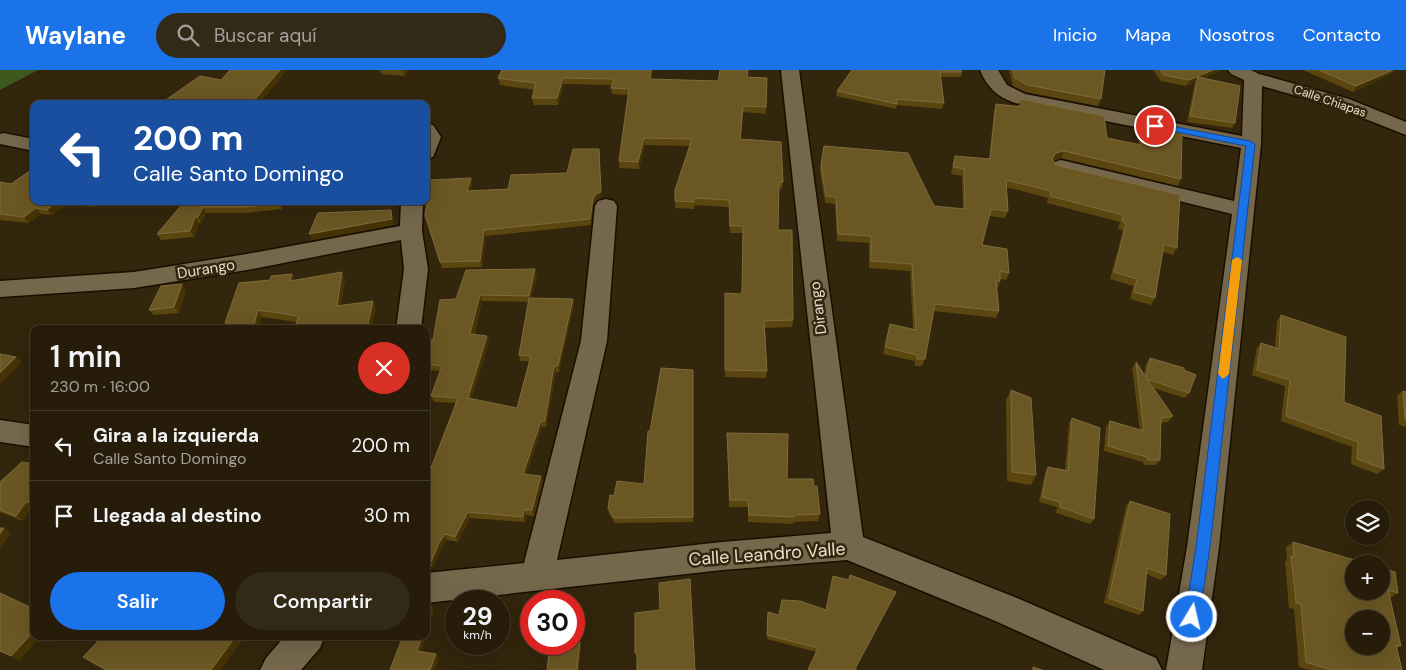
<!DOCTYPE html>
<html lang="es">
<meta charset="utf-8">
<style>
:root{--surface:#261c09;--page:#322917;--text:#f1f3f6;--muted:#a4a19c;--line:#423a2a;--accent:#1a73e8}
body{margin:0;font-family:"DM Sans",sans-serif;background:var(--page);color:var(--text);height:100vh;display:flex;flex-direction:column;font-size:19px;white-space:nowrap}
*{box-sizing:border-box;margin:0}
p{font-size:16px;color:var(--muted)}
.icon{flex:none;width:28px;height:28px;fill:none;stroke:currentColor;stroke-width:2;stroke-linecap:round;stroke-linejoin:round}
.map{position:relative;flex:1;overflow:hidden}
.panel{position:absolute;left:30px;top:255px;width:400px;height:315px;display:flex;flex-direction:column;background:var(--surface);border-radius:10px;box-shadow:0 5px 20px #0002,0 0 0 1px var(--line)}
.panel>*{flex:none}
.banner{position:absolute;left:30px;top:30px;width:400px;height:105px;border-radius:10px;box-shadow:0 5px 20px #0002,0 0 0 1px var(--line);background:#1a4fa0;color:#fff;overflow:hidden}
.buttons{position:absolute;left:1345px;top:430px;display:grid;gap:10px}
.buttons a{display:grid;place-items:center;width:45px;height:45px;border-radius:50%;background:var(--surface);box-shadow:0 5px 20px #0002,0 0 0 1px var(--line);font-size:25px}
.speed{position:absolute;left:445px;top:520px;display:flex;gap:10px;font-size:25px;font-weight:700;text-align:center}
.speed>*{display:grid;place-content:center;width:65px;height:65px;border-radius:50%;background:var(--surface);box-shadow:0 5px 20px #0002,0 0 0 1px var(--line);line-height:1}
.speed small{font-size:12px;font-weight:400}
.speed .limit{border:8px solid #d22;background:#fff;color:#111}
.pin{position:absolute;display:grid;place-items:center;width:42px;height:42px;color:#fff;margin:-21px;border:2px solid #fff;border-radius:50%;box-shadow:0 1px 5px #0007}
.me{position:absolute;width:55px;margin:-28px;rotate:9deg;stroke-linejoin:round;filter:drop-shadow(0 0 4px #0008)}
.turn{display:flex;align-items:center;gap:18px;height:105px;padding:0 20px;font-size:22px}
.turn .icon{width:65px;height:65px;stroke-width:2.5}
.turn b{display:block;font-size:35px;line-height:42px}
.round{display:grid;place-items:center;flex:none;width:52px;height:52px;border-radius:26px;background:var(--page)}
.head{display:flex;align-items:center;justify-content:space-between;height:85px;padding:0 20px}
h1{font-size:30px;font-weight:600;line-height:38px}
.button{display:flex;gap:10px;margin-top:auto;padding:10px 20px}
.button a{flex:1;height:58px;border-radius:30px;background:var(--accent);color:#fff;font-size:20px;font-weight:600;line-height:58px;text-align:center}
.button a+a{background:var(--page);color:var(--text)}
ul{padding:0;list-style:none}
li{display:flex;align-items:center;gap:15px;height:70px;padding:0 20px;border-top:1px solid var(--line)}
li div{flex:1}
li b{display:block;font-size:19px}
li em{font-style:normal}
header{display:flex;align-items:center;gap:30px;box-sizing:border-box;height:70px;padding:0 25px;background:var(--accent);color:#fff}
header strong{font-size:24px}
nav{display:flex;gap:28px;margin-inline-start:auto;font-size:18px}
.search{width:350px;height:45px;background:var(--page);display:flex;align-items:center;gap:12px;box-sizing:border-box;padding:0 18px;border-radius:28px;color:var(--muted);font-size:19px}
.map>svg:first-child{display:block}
</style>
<header>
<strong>Waylane</strong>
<div class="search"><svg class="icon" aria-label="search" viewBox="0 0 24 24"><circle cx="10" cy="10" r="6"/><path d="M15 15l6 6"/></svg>Buscar aquí</div>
<nav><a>Inicio</a><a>Mapa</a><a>Nosotros</a><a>Contacto</a></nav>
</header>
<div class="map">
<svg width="1406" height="600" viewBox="0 0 1406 600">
<rect width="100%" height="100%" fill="#32260c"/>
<path fill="#3d591e" d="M0 0H38L0 20Z"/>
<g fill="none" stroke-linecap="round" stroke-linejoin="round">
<g stroke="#1a0e00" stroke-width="3">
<path id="minor" d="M781 0H799L863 467 1017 528 1156 588 1162 600H1104L993 550 847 490 722 500 426 533V503L524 493 581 271 595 136 598 131 606 129 614 131 617 136 607 271 557 490 722 472 831 463Z
M980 0H998L1007 15 1025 24 1242 66 1244 10 1231 4 1228 0H1251L1259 4 1349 29 1406 52V65L1335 37 1262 16 1261 74 1219 477 1202 600H1166L1187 477 1232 144 1054 100 1051 96 1054 92 1061 90 1234 131 1241 78 1015 33C997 27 987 17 980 0Z
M426 53 433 55 441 67 433 87 426 89Z
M3 63 34 69V81L0 74V64Z
M401 131H423L422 161 428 199 421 259H396L404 199 401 170 247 200 134 218 0 227V211L134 202 247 184 400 156Z
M0 350 34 355V377L0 372Z
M285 566H325L320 578 301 600H260L266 588Z"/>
</g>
<use href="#minor" fill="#75674c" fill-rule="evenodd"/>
</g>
<path fill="#5c460f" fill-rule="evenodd" d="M380 0H408L405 6 381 4Z
M502 0H653L651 9 718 11 748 7 767 8 766 44 743 42 741 69 783 112 782 119 778 118V160L793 250 792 257 765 258 767 301 766 308 725 307V223L740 224 742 222 743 163H730L729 137 695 135 694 139 675 138V120L690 76 645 75 639 99 619 98V91L628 25 612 24 611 18 612 15 564 14 558 35H534L532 28 535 20 528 19V17L527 19 500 15 498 8Z
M852 0 962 2 961 7H940L944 33 942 39 897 35 896 39 836 26 837 21Z
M1009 0H1105L1101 29 1098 36 1026 22 1013 16Z
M1153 0H1222L1204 8 1235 53 1232 58 1187 52 1195 12 1186 16 1161 11Z
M1303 0H1395L1391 4 1353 22Z
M1020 29 1107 68 1138 75 1139 66 1142 60 1155 62 1157 57 1181 109 1178 116 1061 88 1053 91 1056 95 1177 178 1173 185 1163 182 1155 228 1151 235 1130 229 1133 216 1110 209 1123 161 1118 158 1120 152 1047 133 1048 128 1006 117 1008 141 1005 148 989 146 982 175 1009 203 1006 210 1000 209V211L998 218H997L999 241 996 248 934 241 925 289 922 296H915V291L883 284 890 254 913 259 910 201 869 198V173L837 171 835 134 825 133 820 101 824 76 934 136 963 139 962 106 951 104 955 86 989 89 994 41 996 34 1018 37V36Z
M599 79 601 128 596 130 593 135 591 155 486 166 482 197 442 198 425 145 471 108 472 114 470 121 508 119 567 103Z
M0 112 34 131H103L96 137 65 135 52 145 41 144 29 153 0 150Z
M185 131H285L282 139 246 143H206L201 153H199L194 167 161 170 157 164Z
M342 202 345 209 341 235 376 238 296 252 262 247 228 257 225 253 270 210 292 204 295 210Z
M537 205 531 228 574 235 559 302H556L546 357H542L526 404 543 411 534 446 526 445 525 452 470 448 458 472 447 470 442 478 433 497 426 496V411L456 333 434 332 431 326 440 301 426 300V272L433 270 456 229ZM482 231 529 232 519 285 520 291H529L517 338 471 329 489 272 474 265Z
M186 220 179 243 154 245 149 240Z
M1281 245 1344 332 1384 399 1377 404 1351 394 1352 377 1281 351 1285 316 1252 305 1257 278 1261 273 1275 277 1277 251Z
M1150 288 1189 323 1185 328 1153 318 1173 346 1168 352 1161 353 1160 390 1156 395H1144L1143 392 1104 381 1106 357 1110 351 1140 360 1132 298 1136 292 1144 304 1146 294Z
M693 300V452L615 453 609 444 608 438 614 426 644 414 650 361Z
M1011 320 1036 405 1031 415 1007 411 1006 330Z
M1403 321 1406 322V357L1399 355 1397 326Z
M1072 348 1094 449 1090 454 1056 443 1057 437 1039 432 1045 403 1048 397 1065 400 1069 353Z
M727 363 787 409 814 416 820 444 818 451 793 452V454L748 452V437H729Z
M34 394V437H32L23 451 0 442V412Z
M1130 431 1166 505 1161 510 1146 504 1143 541 1139 545 1104 533 1126 436Z
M1293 472 1381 498 1398 523 1390 528 1401 576 1397 578 1402 600H1309L1299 597 1294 539 1289 538 1285 492 1287 490 1286 477Z
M850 505 896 522 894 526 816 582 767 569 768 542 779 545 826 540 848 510Z
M90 566H245L220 600H106L100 569Z"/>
<path fill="#453305" d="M280 0H287L259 34H251Z
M404 0H408L405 6 403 1Z
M651 0H653L650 16V9Z
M1213 0H1222L1197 11 1198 7 1195 12 1186 16 1189 10Z
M1393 0H1395L1391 4 1353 22 1356 16Z
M563 8 564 14 558 35 557 28Z
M644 68 645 75 639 99 638 92Z
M599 79 601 128 596 130 593 135 591 155 590 149Z
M1064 81 1061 88 1053 90 1049 96 1052 89 1056 83Z
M471 108 472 114 469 127 467 121Z
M57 131H62L65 135 52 145 47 140Z
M92 131H103L96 137Z
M280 131H285L282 139 279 134Z
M203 137 206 143 201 153 198 147Z
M36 138 41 144 29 153 24 147Z
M391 140 393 146 394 155 312 170 309 164Z
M195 147 199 153 194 167 190 161Z
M484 160 486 166 482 197 480 191Z
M535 199 537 205 530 232 529 226Z
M342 202 345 209 340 242 337 236Z
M292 204 295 211H290Z
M182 214 186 220 179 243 174 237Z
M480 225 482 231 472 270 470 264Z
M573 229 574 235 559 302 558 296Z
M373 231 376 238 372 259H367Z
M258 240 262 247 259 259H253Z
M487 266 489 272 470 334 468 328Z
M16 287 22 292 0 314V303Z
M554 296 556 302 546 357 545 351Z
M541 351 542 357 524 410 523 404Z
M541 406 543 411 534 446 532 440Z
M26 432 32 437 23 451 16 446Z
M524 440 526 445 525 452 523 447Z
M468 442 470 448 458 472 455 467Z
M4 458 11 463 0 478V464Z
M445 464 447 470 442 478 433 497 431 492 439 473Z
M431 536 434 541 426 566V552Z
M34 561V566H41L19 591 11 586Z
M236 566H245L220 600H211Z
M422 566H426L420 586 417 581Z
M580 572 581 576 579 600H577Z
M436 584 439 588 435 600H430Z"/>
<path fill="#6b5724" stroke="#7e6c3e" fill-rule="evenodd" d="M230 0H280L251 34H160L200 6 221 10Z
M502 0H651L650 9 718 11 720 0H748L747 7 767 8 766 37 743 36 740 69 781 72 783 112H779L778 160H792L793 250 764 251 767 301 725 300V223L740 224 742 222 743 156H730L729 130 694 128V132L675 131V120L692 69 644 68 638 92 619 91 629 19 611 18 614 9 563 8 557 28H532L536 13 527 12V9L525 12 498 8Z
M852 0H961L962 2H940L944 33 897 29V34L837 21Z
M1013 0H1105L1101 29 1028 15 1015 8Z
M1160 0H1213L1189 10 1164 5Z
M1319 0H1393L1356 16Z
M1198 7 1240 16 1235 53 1190 46Z
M1020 29 1104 46 1107 68 1141 75 1142 60 1157 62V57L1182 62 1181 109 1064 81 1056 83 1052 89 1056 95 1180 125 1177 178 1164 174 1155 228 1134 222 1137 209 1114 202 1126 154 1122 151 1123 145 1050 126 1051 121 1006 110 1008 141 991 139 982 175 1007 179 1009 203 1000 201V211H996L999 241 935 234 925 289H917V285L885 277 890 254 916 260 912 194 871 191V166L838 164 836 127 826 126 821 95 824 76 908 83 934 136 965 139 964 99 953 97 955 86 990 89 996 34 1022 37Z
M573 79H599L601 122 596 124 593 129 590 149 484 160 480 191 440 192 425 145 431 110 471 108 467 121 508 119 511 105 567 103Z
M34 98V131H57L47 140 36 138 24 147 0 144V112L11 114Z
M185 131H280L279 134 243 137H203L198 147H195L190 161 157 164Z
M391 140 392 149 309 164 318 143Z
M535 199 529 226 480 225 470 264 487 266 468 328 517 338 531 286 519 285 529 228 573 229 558 296H554L545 351H541L523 404 541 406 532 440H524L523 447 468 442 455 467 445 464 439 473 431 492 426 491V411L458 328 431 326 442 296 426 294V272L427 270H433L440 230 456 229 466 200Z
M342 202 337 236 373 231 367 259H294L299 246 258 240 253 259H228L230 253H225L239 213 270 210 271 206 292 204 290 211Z
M182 214 174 237 149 240 161 216Z
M1281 245 1346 267 1344 332 1381 346 1384 399 1357 389 1358 372 1286 346 1290 310 1257 300 1261 273 1279 279Z
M0 284 16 287 0 303Z
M1150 288 1184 298V300L1196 305 1189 323 1147 309 1173 346 1161 348 1160 390H1148L1147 387 1108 376 1110 351 1144 361 1136 292 1146 307Z
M661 298 693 300V447L614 448 608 438 610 425 614 426 617 411 644 414 648 361H650Z
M1011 320 1031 328 1036 405 1012 402Z
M1403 321 1406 322V350L1405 349Z
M1072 348 1100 358 1094 449 1060 437V432L1042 427 1048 397 1068 401Z
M727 363 788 364 787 409H813L814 416H817L820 444 794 445V447L749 445 748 430H730Z
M22 392 34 394V433L26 432 16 446 0 440V412Z
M1130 431 1170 444 1166 505 1147 498 1143 541 1109 528Z
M0 458H4L0 464Z
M1293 472 1368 494H1354V521H1381V498L1395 502 1398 523 1388 520 1401 576 1396 575 1402 600H1331L1306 592 1301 534 1296 533 1295 522 1291 486 1294 487ZM1354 549H1381V576H1354Z
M850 505 896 522 855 599 857 600H808L818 578 767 565 768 542 779 545 782 530 800 531 826 540 833 506 849 510Z
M690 509 695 600H637V584L635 583V543L660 540 659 513Z
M0 523 34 539V561L11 586 0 581Z
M426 535 431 536 426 552Z
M98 566H236L211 600H106L83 587 102 567Z
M403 566H422L417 581 436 584 430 600H390Z
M574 572H580L577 600H547L550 574H574Z
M1033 597 1042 600H1033Z"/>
<path fill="#1a73e8" stroke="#114b97" d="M1155 53 1250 71 1255 74 1210 477 1199 547 1197 552 1192 554 1187 552 1185 547 1196 477 1246 76 1152 57 1151 56Z"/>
<path fill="#f59e0b" d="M1237 187 1242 190 1229 304 1223 309 1218 304 1232 190Z"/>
<g text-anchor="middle" stroke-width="5" stroke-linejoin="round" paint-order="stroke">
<g font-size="12" fill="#e5ddce" stroke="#32260c">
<text transform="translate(1330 31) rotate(19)" y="4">Calle Chiapas</text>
</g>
<g font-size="15" fill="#e5ddce" stroke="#32260c">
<text transform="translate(206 199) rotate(-9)" y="5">Durango</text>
<text transform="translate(818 238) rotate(-97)" y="5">Dirango</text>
</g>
<g font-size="18" fill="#e5ddce" stroke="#32260c">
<text transform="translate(767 484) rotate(-4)" y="6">Calle Leandro Valle</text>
</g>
</g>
</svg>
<div class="buttons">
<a><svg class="icon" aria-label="layers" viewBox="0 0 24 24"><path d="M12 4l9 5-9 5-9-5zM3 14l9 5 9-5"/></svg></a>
<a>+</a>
<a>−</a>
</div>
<div class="speed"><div>29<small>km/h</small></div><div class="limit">30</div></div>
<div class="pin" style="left:1155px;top:56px;background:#d93025"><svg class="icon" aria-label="arrive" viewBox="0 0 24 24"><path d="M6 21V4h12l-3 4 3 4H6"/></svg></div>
<svg class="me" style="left:1192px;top:547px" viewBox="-20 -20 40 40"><circle r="17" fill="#1a73e8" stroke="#fff" stroke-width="3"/><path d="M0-11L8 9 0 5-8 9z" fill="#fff"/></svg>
<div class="banner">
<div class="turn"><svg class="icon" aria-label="left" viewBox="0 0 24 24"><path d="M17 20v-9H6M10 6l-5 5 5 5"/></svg><div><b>200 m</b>Calle Santo Domingo</div></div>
</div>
<section class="panel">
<div class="head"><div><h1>1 min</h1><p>230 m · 16:00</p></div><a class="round" style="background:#d93025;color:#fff"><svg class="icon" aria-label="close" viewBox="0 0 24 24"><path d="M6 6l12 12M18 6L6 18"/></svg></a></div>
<ul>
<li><svg class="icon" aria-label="left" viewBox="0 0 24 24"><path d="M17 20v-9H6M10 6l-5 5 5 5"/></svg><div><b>Gira a la izquierda</b><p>Calle Santo Domingo</p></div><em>200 m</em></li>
<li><svg class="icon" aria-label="arrive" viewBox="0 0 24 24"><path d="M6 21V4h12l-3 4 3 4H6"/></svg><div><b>Llegada al destino</b></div><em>30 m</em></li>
</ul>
<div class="button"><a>Salir</a><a>Compartir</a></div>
</section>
</div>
